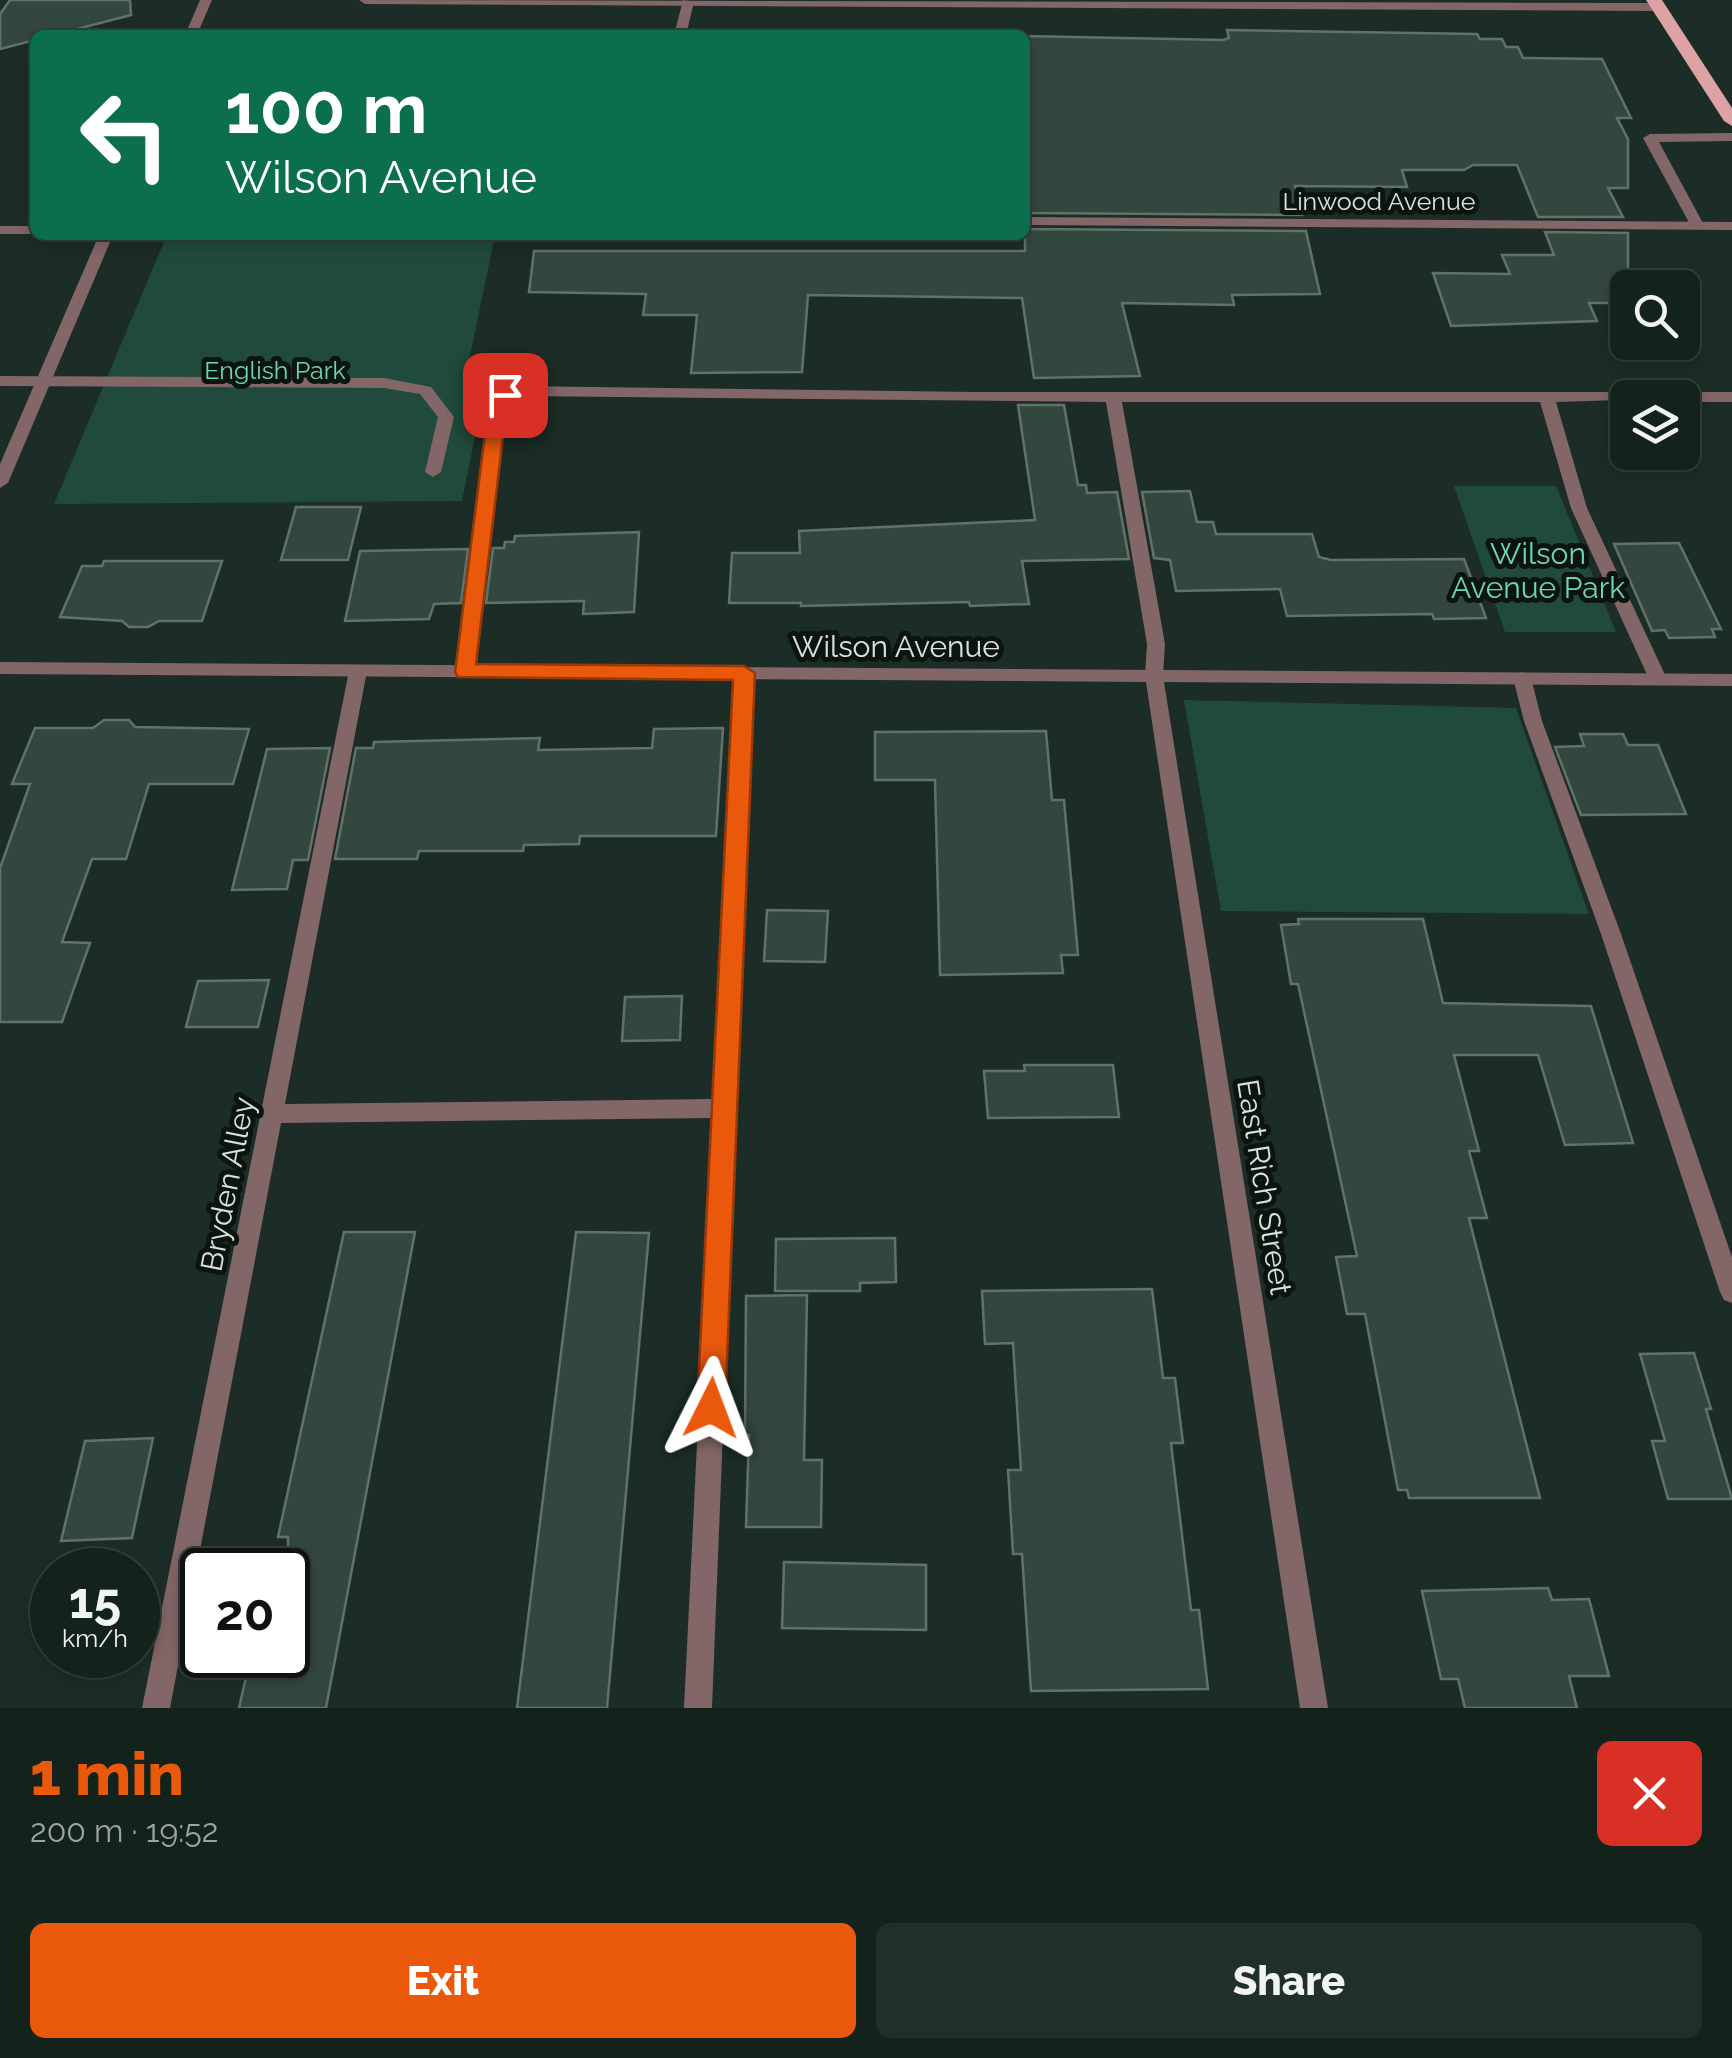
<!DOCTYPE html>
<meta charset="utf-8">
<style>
:root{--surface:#14221c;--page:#212f29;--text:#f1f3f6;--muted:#9da4a3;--line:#333f3b;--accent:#ea580c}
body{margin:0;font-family:Raleway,sans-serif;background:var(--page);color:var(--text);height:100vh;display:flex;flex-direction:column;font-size:38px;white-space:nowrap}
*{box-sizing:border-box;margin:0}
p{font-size:32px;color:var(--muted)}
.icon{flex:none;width:55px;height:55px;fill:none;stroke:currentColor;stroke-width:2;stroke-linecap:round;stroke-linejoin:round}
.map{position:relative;height:1708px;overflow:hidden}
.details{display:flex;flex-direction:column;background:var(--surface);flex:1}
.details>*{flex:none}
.top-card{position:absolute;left:30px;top:30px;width:1000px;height:210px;border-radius:15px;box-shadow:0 5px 15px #0003,0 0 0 2px var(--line);background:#0b6e4f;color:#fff;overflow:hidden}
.controls{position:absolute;left:1610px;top:270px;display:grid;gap:20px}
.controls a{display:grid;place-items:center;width:90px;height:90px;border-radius:15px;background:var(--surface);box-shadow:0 5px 15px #0003,0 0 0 2px var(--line);font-size:50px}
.speed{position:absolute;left:30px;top:1548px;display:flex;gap:20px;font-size:50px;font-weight:700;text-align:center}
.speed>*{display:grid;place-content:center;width:130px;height:130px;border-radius:50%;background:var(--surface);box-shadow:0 5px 15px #0003,0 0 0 2px var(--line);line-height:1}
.speed small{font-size:25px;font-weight:400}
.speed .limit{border:5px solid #111;border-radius:15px;background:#fff;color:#111}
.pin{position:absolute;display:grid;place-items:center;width:85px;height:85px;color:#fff;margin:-42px;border-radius:20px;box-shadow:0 5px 15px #0006}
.me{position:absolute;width:110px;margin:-55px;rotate:3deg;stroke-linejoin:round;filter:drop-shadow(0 0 8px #0008)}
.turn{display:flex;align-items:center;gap:35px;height:210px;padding:0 30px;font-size:45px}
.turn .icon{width:130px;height:130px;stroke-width:2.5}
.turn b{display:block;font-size:70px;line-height:85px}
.round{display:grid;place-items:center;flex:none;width:105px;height:105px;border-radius:15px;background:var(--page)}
.headline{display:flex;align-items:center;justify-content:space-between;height:170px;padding:0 30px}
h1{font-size:60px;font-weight:800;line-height:75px;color:var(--accent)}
.cta{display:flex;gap:20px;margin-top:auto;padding:20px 30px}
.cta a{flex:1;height:115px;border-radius:15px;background:var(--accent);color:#fff;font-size:40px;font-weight:800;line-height:115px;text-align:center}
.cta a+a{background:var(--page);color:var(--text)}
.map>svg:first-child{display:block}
</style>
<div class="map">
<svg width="1732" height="1708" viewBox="0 0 1732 1708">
<rect width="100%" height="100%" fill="#1b2d26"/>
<path fill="#204b3c" d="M495 235 465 380 486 381 462 501 54 504 166 237Z
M1454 486H1556L1616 632H1505Z
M1184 700 1516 708 1589 914 1221 911Z"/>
<path fill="#34473f" stroke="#5f736b" stroke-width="2.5" d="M10 0H130L131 15 54 35H35V40L0 49V14Z
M1227 30 1477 34 1480 39H1502L1506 47H1518L1523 58 1602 59 1631 118H1617L1628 139V188H1608L1623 217H1538L1517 165H1473L1464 170H1402L1407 187 1295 186 1302 215 1025 213V36L1223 40 1229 38Z
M1025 229 1306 231 1320 294 1232 295 1234 305 1122 303 1140 376 1034 378 1022 298 808 295 802 372 691 373 697 315H643L646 294 529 292 534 251H1025Z
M1545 232 1628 233V303H1589L1597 321 1451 326 1433 273 1510 274 1502 255H1554Z
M1018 405H1064L1078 485H1086L1087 493 1117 492 1129 559 1022 561 1029 604 970 606 969 602 801 606V603H729L732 553H800L799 531 1035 520Z
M1190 491 1197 522H1213L1216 534H1312L1319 557 1331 560 1464 559 1486 618 1434 619 1432 614 1287 616 1280 589 1176 591 1170 560 1154 558 1142 492Z
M296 507H361L348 560H281Z
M639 532 634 612 583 614 584 601 486 603 493 548H504L505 542H514L515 536Z
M1679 543 1721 629H1712L1715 637 1669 638 1665 630 1652 631 1614 544Z
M468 549 461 603 434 604 429 619 345 621 360 551Z
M104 561H222L202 621H159L148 627H129L122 621 60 617 82 566H102Z
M104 720H129L135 727 249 729 233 784H149L126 859H92L62 942 90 943 62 1022H0V868L30 784H12L35 728H93Z
M723 728 716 836H580L579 844 524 845 523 851H419L417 859H335L356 748H373L374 742 540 738 538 750 652 748 654 729Z
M1046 731 1052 800H1064L1078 955H1061L1063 973 940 975 935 780H875V732Z
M1580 734H1623L1628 745H1658L1686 814 1581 815 1555 747 1584 746Z
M330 748 308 860H293L287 889 232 890 267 749Z
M767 910 828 911 825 962 764 961Z
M1298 919H1423L1443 1003 1591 1006 1633 1143 1565 1145 1538 1055H1454L1479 1151H1469L1487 1218H1469L1540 1498H1409L1407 1490H1398L1365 1314H1347L1336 1257 1357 1256 1298 984H1291L1281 925 1299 924Z
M269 980 258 1027H186L198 981Z
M682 996 680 1040 622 1041 625 997Z
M1024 1065H1113L1119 1117 988 1118 984 1071H1025Z
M344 1232H415L326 1708H239L251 1655H288V1537H278Z
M576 1232 649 1233 607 1708H517Z
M895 1238 896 1282 860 1283V1291H775L776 1239Z
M1152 1289 1163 1378H1175L1183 1443H1171L1191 1610H1199L1208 1689 1031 1691 1022 1554H1013L1008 1470H1021L1013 1343 985 1344 982 1291Z
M807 1295 804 1460H822L821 1527H746L749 1435H745L746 1296Z
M1694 1353 1711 1409H1706L1732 1499H1668L1652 1441H1665L1640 1354Z
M153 1438 132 1538 61 1541 85 1441Z
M784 1562 926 1565V1630L782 1628Z
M1548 1588 1552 1600 1589 1599 1609 1676H1569L1577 1708H1465L1458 1679H1441L1422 1591Z"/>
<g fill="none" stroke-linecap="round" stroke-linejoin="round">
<path fill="#836667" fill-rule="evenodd" d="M683 0 694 2 686 35H674Z
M1732 133V141L1659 142 1704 225 1692 228 1643 138 1650 134Z
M0 226H35V234H0Z
M0 376 384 378 431 387 454 417 441 472 433 477 425 472 438 417 420 394 384 388 0 386Z
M517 386 975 392H1732V402H1682V398L1556 402 1587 508 1667 679 1658 685 1649 679 1571 508 1540 402H1122L1165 644 1163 676 1154 682 1145 676 1147 644 1106 402 520 396 506 404 474 672 465 678 456 672 490 402Z
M358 665 367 671 285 1104 714 1099 735 673 744 667 753 673 712 1708H684L713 1118 281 1123 170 1708H142L349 671Z
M1522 672 1531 678 1542 721 1621 934 1732 1257V1303L1724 1300 1720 1292 1601 934 1524 721 1513 678Z"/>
<path fill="#836667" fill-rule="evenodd" d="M200 0H212L197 35H185Z
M359 0 1658 3 1664 7 1658 11 365 4Z
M1025 217 1732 222V230L1025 225Z
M99 235H113L8 483 0 488V464Z
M0 662 1732 674V686L1164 682 1328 1708H1300L1146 682 0 674Z"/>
<path fill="#dda2a5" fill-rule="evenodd" d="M1646 0H1662L1732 108V126L1724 121Z"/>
</g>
<path fill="#ea580c" stroke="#983908" stroke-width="2.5" d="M505 390 514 395 507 403 476 664 744 666 755 673 725 1408 721 1418 711 1421 701 1418 697 1408 733 680 458 677 455 672 489 402Z"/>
<g text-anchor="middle" stroke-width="10" stroke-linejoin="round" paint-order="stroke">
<g font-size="25" fill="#d8e3de" stroke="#0c1410">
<text x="1379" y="210">Linwood Avenue</text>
</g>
<g font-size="25" fill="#6dd5b0" stroke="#0c1410">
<text x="275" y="379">English Park</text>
</g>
<g font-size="30" fill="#6dd5b0" stroke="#0c1410">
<text x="1538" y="564">Wilson<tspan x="1538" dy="34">Avenue Park</tspan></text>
</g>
<g font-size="30" fill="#d8e3de" stroke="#0c1410">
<text x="896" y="657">Wilson Avenue</text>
<text transform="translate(228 1184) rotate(-79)" y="10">Bryden Alley</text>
<text transform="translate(1264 1187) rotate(81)" y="10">East Rich Street</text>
</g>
</g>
</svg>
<div class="controls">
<a><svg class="icon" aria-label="search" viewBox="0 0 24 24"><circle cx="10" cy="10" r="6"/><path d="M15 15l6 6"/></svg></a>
<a><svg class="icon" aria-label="layers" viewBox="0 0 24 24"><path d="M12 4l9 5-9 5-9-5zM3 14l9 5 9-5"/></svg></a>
</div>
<div class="speed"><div>15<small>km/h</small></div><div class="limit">20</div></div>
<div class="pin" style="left:505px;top:395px;background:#d93025"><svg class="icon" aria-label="arrive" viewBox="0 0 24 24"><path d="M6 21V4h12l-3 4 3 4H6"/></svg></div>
<svg class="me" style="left:711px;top:1408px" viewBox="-20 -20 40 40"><path d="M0-17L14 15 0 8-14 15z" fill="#ea580c" stroke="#fff" stroke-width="4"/></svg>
<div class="top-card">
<div class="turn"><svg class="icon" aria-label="left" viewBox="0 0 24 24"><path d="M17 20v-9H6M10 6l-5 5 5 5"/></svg><div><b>100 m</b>Wilson Avenue</div></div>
</div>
</div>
<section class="details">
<div class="headline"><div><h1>1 min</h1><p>200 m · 19:52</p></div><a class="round" style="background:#d93025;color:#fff"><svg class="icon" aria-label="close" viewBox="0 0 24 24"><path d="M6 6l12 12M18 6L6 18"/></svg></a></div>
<div class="cta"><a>Exit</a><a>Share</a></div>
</section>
